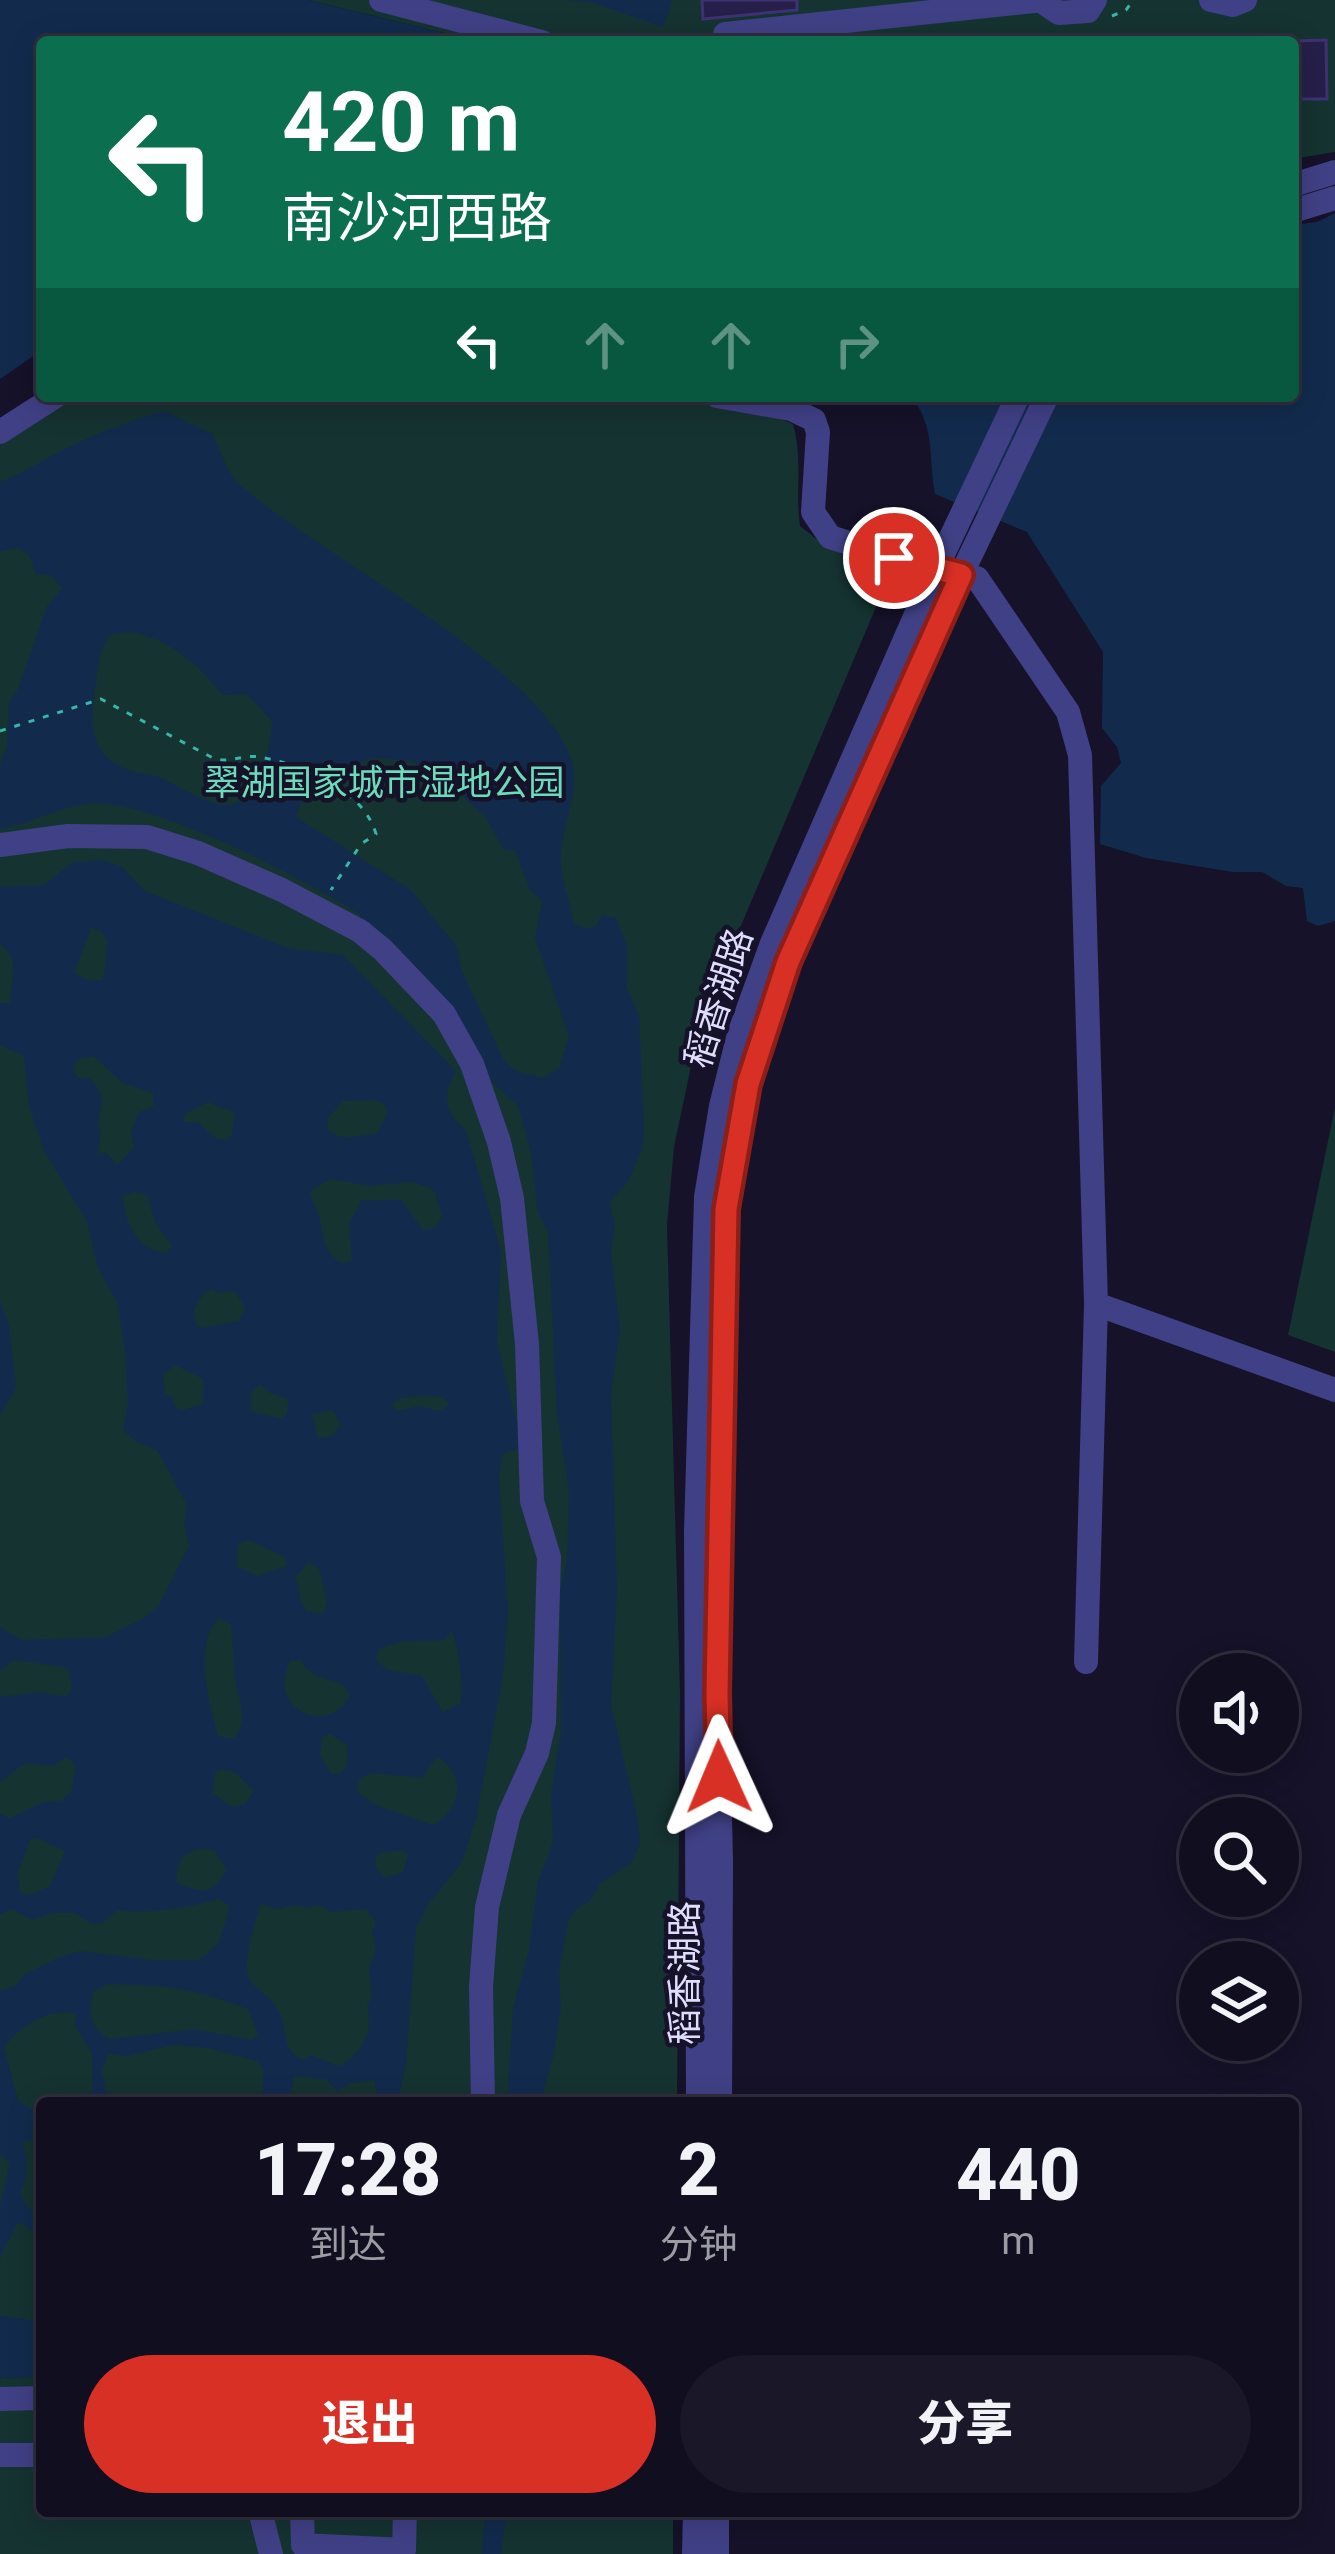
<!DOCTYPE html>
<html lang="zh">
<meta charset="utf-8">
<style>
:root{--surface:#100e1f;--page:#191728;--text:#f1f3f6;--muted:#9c9ca4;--line:#302e3d;--accent:#d93025}
body{margin:0;font-family:Roboto,"Noto Sans SC",sans-serif;background:var(--page);color:var(--text);height:100vh;display:flex;flex-direction:column;font-size:45px;white-space:nowrap}
*{box-sizing:border-box;margin:0}
p{font-size:39px;color:var(--muted)}
.icon{flex:none;width:66px;height:66px;fill:none;stroke:currentColor;stroke-width:2;stroke-linecap:round;stroke-linejoin:round}
.map{position:relative;flex:1;overflow:hidden}
.sheet{position:absolute;left:36px;top:2097px;width:1263px;height:420px;display:flex;flex-direction:column;background:var(--surface);border-radius:12px;box-shadow:0 6px 30px #0003,0 0 0 3px var(--line)}
.sheet>*{flex:none}
.top-card{position:absolute;left:36px;top:36px;width:1263px;height:366px;border-radius:12px;box-shadow:0 6px 30px #0003,0 0 0 3px var(--line);background:#0b6e4f;color:#fff;overflow:hidden}
.buttons{position:absolute;left:1179px;top:1653px;display:grid;gap:24px}
.buttons a{display:grid;place-items:center;width:120px;height:120px;border-radius:50%;background:var(--surface);box-shadow:0 6px 30px #0003,0 0 0 3px var(--line);font-size:60px}
.pin{position:absolute;display:grid;place-items:center;width:102px;height:102px;color:#fff;margin:-51px;border:6px solid #fff;border-radius:50%;box-shadow:0 3px 12px #0007}
.me{position:absolute;width:132px;margin:-66px;rotate:359deg;stroke-linejoin:round;filter:drop-shadow(0 0 9px #0008)}
.turn{display:flex;align-items:center;gap:42px;height:252px;padding:0 48px;font-size:54px}
.turn .icon{width:156px;height:156px;stroke-width:2.5}
.turn b{display:block;font-size:84px;line-height:102px}
.lanes{display:flex;align-items:center;height:114px;padding:0 48px;background:#0003;justify-content:center;gap:60px;direction:ltr}
.lanes .off{opacity:.35}
.eta{display:flex;justify-content:space-evenly;align-items:center;height:204px;text-align:center}
.eta b{font-size:72px;font-weight:800;line-height:84px}
.primary-button{display:flex;gap:24px;margin-top:auto;padding:24px 48px}
.primary-button a{flex:1;height:138px;border-radius:72px;background:var(--accent);color:#fff;font-size:48px;font-weight:800;line-height:138px;text-align:center}
.primary-button a+a{background:var(--page);color:var(--text)}
.map>svg:first-child{display:block}
</style>
<div class="map">
<svg width="1335" height="2554" viewBox="0 0 1335 2554">
<rect width="100%" height="100%" fill="#151229"/>
<path fill="#153331" d="M308 0H1335V152L1293 159V42H480Z
M74 396H664L773 415 793 424C803 457 795 492 800 526L828 548 890 574 726 961 696 1043 674 1147 667 1226 680 1692 677 2103H42V2511H673V2554H0V440Z
M1335 1107V1352L1288 1335Z"/>
<path fill="#122b4d" fill-rule="evenodd" d="M0 0H308L480 42H42V350L0 379Z
M563 0H673L663 27 591 2Z
M1335 213V921L1318 926 1307 921 1303 888 1286 886 1262 872H1233L1146 858 1100 844 1101 786 1121 763 1117 747 1102 728 1103 652 1027 532 935 494C928 457 936 428 911 396H1293V225L1317 222Z
M164 411 212 434C220 447 227 473 237 482 314 553 545 668 572 762 580 789 563 824 561 852 559 877 570 900 574 924L587 929 596 926 602 915 616 918 627 946V988L639 1016 644 1132 642 1149 628 1182 609 1202 615 1224 611 1252 620 1329 611 1394 617 1591 611 1705 638 1820 640 1845 631 1863 600 1884 590 1901 576 1909 568 1922 559 1971 561 2006 554 2053 540 2103H507L513 2009 529 1950 538 1881 553 1842 551 1793 561 1731 560 1591 567 1560 569 1493 557 1412 548 1233 537 1210 532 1157 518 1106 495 1085 359 914C306 880 149 797 88 804 57 807 31 824 0 829V765L7 745 9 701 18 689 47 606 62 589 51 575 36 574 29 555 17 547 0 552V482C26 472 46 458 71 446 101 431 132 421 164 411ZM130 632C169 638 199 665 223 695L247 694 272 721C272 748 256 814 218 804 197 799 178 785 159 777 150 773 140 774 131 771 88 756 90 724 95 688 98 667 98 653 110 635ZM378 758 412 761 454 789 484 815 504 850H515L530 890 542 901 535 938 569 1037 559 1068 543 1078 516 1071 504 1061 462 971 457 947 411 890 296 817C304 782 345 763 378 758Z
M102 860 122 867 145 891 288 948 343 955 456 1071C442 1097 444 1111 466 1131L501 1250 497 1343 523 1447 503 1454 499 1475 508 1614 503 1677 476 1819 462 1862 427 1906 416 1929 406 2065 397 2103H371L377 2094 374 2080 351 2083 337 2091 327 2080 295 2076 288 2103H263V2069L257 2061 208 2048 173 2045 128 2056 108 2054 102 2071 108 2103H92V2053L75 2027 76 2014C51 2007 18 2026 4 2048L18 2101 42 2117V2141L25 2140 22 2146C31 2161 27 2178 20 2192L24 2203 42 2221V2238L22 2223 17 2224 0 2257V2205L10 2163 0 2155V1991L15 1986 24 1975 55 1959 79 1951 152 1960H199L219 1943 230 1906 218 1899C195 1907 141 1915 117 1910L103 1923 92 1924 75 1913H53L32 1920 11 1909 0 1915V1814L10 1818 44 1802 61 1801 71 1792 76 1765 66 1757 53 1766 25 1763 0 1782V1697L41 1692 66 1697 72 1688 68 1669 62 1667 14 1660 0 1671V1627L22 1640 106 1637 144 1618 159 1605 189 1546 184 1523 187 1505 157 1450 137 1442 123 1430 128 1403 125 1349 117 1302 98 1268 87 1222 44 1151 29 1106 24 1056 0 1045V1003H10C11 980 21 959 0 944V887L44 885 73 862ZM91 928 101 931 108 943C105 955 107 970 102 980H88L74 973ZM93 1056 123 1083 153 1093 154 1106 138 1113 131 1133 134 1148 117 1165 105 1152 98 1154 101 1134 98 1122C102 1102 106 1097 90 1078H78L73 1070 76 1060ZM375 1100 385 1105 387 1113 377 1134C360 1133 340 1145 327 1128L328 1118 343 1101ZM208 1102 235 1113 232 1134 225 1140 217 1139 197 1122H184L185 1114ZM331 1179 369 1186 412 1182 429 1187 435 1193 442 1216 435 1228 423 1230 401 1200H362L349 1224 352 1260 344 1264C320 1252 325 1232 317 1211 315 1204 311 1199 310 1191ZM134 1192 147 1195 155 1222 172 1246 167 1253C138 1251 124 1222 123 1196ZM212 1289 217 1293 235 1291 245 1308 239 1321 201 1328 197 1325C189 1312 199 1295 212 1289ZM175 1365 203 1379V1404L184 1410 176 1408 172 1397 165 1394 163 1374ZM260 1384 270 1393 288 1399 287 1414 281 1419 251 1411V1393ZM422 1395 442 1397 450 1404 441 1411 419 1406 398 1411 391 1405 399 1399ZM333 1410 340 1425 332 1436 318 1438 312 1414ZM249 1540 285 1557 287 1566 257 1576 236 1566 238 1544ZM309 1562 319 1569 327 1601 323 1614 306 1611C298 1600 301 1589 295 1577ZM218 1618 231 1625C232 1642 234 1658 235 1674 236 1698 251 1717 234 1739L218 1736C209 1702 193 1648 218 1618ZM451 1631C459 1643 464 1690 460 1704L443 1712 422 1676 388 1670 376 1660 378 1650 399 1642 445 1640ZM300 1660C320 1689 342 1672 350 1696 323 1741 265 1703 291 1661ZM329 1733 348 1746 347 1766 339 1774 330 1773 320 1755 322 1738ZM437 1757C467 1774 462 1809 433 1825L375 1805 357 1792 359 1780 370 1773 422 1778ZM221 1769 236 1773 254 1791 245 1804 232 1807 212 1793 215 1772ZM30 1839H39L65 1851 50 1886 30 1895 20 1892 18 1872ZM199 1849 214 1850 227 1870C209 1898 204 1892 177 1883 175 1866 181 1853 199 1849ZM402 1850 408 1856 403 1872 385 1878 376 1868 375 1859 381 1853ZM261 1904 277 1909 295 1905 307 1908 322 1905 329 1912 366 1909 376 1922 372 1931 376 1950 369 1970 372 1997 367 2006C374 2032 362 2054 339 2066L311 2055 302 2060C279 2047 289 2029 278 2009 271 1996 248 1986 247 1972 246 1952 255 1922 261 1904ZM108 1984C167 1985 192 1988 248 2009L258 2034 252 2040 195 2029 110 2039C90 2029 87 2010 94 1991Z
M0 1301 9 1326 16 1388 0 1415Z
M0 2315 28 2320 42 2318V2377L0 2379Z
M485 2511H507L501 2554H482Z"/>
<path fill="#261f49" stroke="#3d3274" stroke-width="3" d="M702 0H797V10L703 19Z
M1326 40 1327 99H1293V41Z"/>
<g fill="none" stroke-linecap="round" stroke-linejoin="round">
<path stroke="#37b6a9" stroke-width="3" stroke-dasharray="6 9" stroke-linecap="butt" d="M1112 16 1126 10 1133 0
M0 731 101 699 213 758C228 764 243 754 260 757 303 765 363 789 376 834L361 844 331 890"/>
<path stroke="#404086" stroke-width="24" d="M381 0 542 42
M1211 0 1233 5 1245 0
M1043 2 1059 13 1088 11 1095 0
M724 42 725 34 1043 0
M1293 185 1335 172
M1293 211 1335 198
M717 396 791 409 814 420 818 432 813 512 830 537 935 571 977 578 1068 712 1080 755 1096 1304 1086 1662
M0 432 56 396
M0 845 68 836 147 837 198 853 282 890 360 931 383 950 444 1014 472 1064 499 1142 512 1198 527 1344 532 1501 549 1557 544 1723 537 1753 509 1815 487 1907 481 1987 483 2103
M1096 1304 1335 1390
M698 2103 696 1531 706 1197 721 1106 739 1034 772 943 935 571 1018 396
M720 2103 721 1860 717 1694 726 1209C738 1124 757 1043 787 962L939 621 1047 396
M0 2399 42 2398
M0 2455H42
M260 2511 271 2554
M302 2511 303 2545 404 2550 405 2511
M694 2554 695 2511
M717 2554V2511"/>
</g>
<g fill="none" stroke-linecap="round" stroke-linejoin="round">
<g stroke="#8d1f18" stroke-width="30">
<path id="route" d="M719 1777 717 1694 726 1209 748 1084 788 962 961 575 894 558"/>
</g>
<use href="#route" stroke="#d93025" stroke-width="21"/>
</g>
<g text-anchor="middle" stroke-width="9" stroke-linejoin="round" paint-order="stroke">
<g font-size="36" fill="#6bdbba" stroke="#151229">
<text x="384" y="795">翠湖国家城市湿地公园</text>
</g>
<g font-size="36" fill="#dfdcfd" stroke="#151229">
<text transform="translate(718 998) rotate(-72)" y="13">稻香湖路</text>
<text transform="translate(684 1973) rotate(-90)" y="13">稻香湖路</text>
</g>
</g>
</svg>
<div class="buttons">
<a><svg class="icon" aria-label="sound" viewBox="0 0 24 24"><path d="M4 9h4l5-4v14l-5-4H4zM17 9q2 3 0 6"/></svg></a>
<a><svg class="icon" aria-label="search" viewBox="0 0 24 24"><circle cx="10" cy="10" r="6"/><path d="M15 15l6 6"/></svg></a>
<a><svg class="icon" aria-label="layers" viewBox="0 0 24 24"><path d="M12 4l9 5-9 5-9-5zM3 14l9 5 9-5"/></svg></a>
</div>
<div class="pin" style="left:894px;top:558px;background:#d93025"><svg class="icon" aria-label="arrive" viewBox="0 0 24 24"><path d="M6 21V4h12l-3 4 3 4H6"/></svg></div>
<svg class="me" style="left:719px;top:1777px" viewBox="-20 -20 40 40"><path d="M0-17L14 15 0 8-14 15z" fill="#d93025" stroke="#fff" stroke-width="4"/></svg>
<div class="top-card">
<div class="turn"><svg class="icon" aria-label="left" viewBox="0 0 24 24"><path d="M17 20v-9H6M10 6l-5 5 5 5"/></svg><div><b>420 m</b>南沙河西路</div></div>
<div class="lanes"><svg class="icon" aria-label="left" viewBox="0 0 24 24"><path d="M17 20v-9H6M10 6l-5 5 5 5"/></svg><svg class="icon off" aria-label="ahead" viewBox="0 0 24 24"><path d="M12 20V5M6 11l6-6 6 6"/></svg><svg class="icon off" aria-label="ahead" viewBox="0 0 24 24"><path d="M12 20V5M6 11l6-6 6 6"/></svg><svg class="icon off" aria-label="right" viewBox="0 0 24 24"><path d="M7 20v-9h11M14 6l5 5-5 5"/></svg></div>
</div>
<section class="sheet">
<div class="eta">
<div><b>17:28</b><p>到达</p></div>
<div><b>2</b><p>分钟</p></div>
<div><b>440</b><p>m</p></div>
</div>
<div class="primary-button"><a>退出</a><a>分享</a></div>
</section>
</div>
